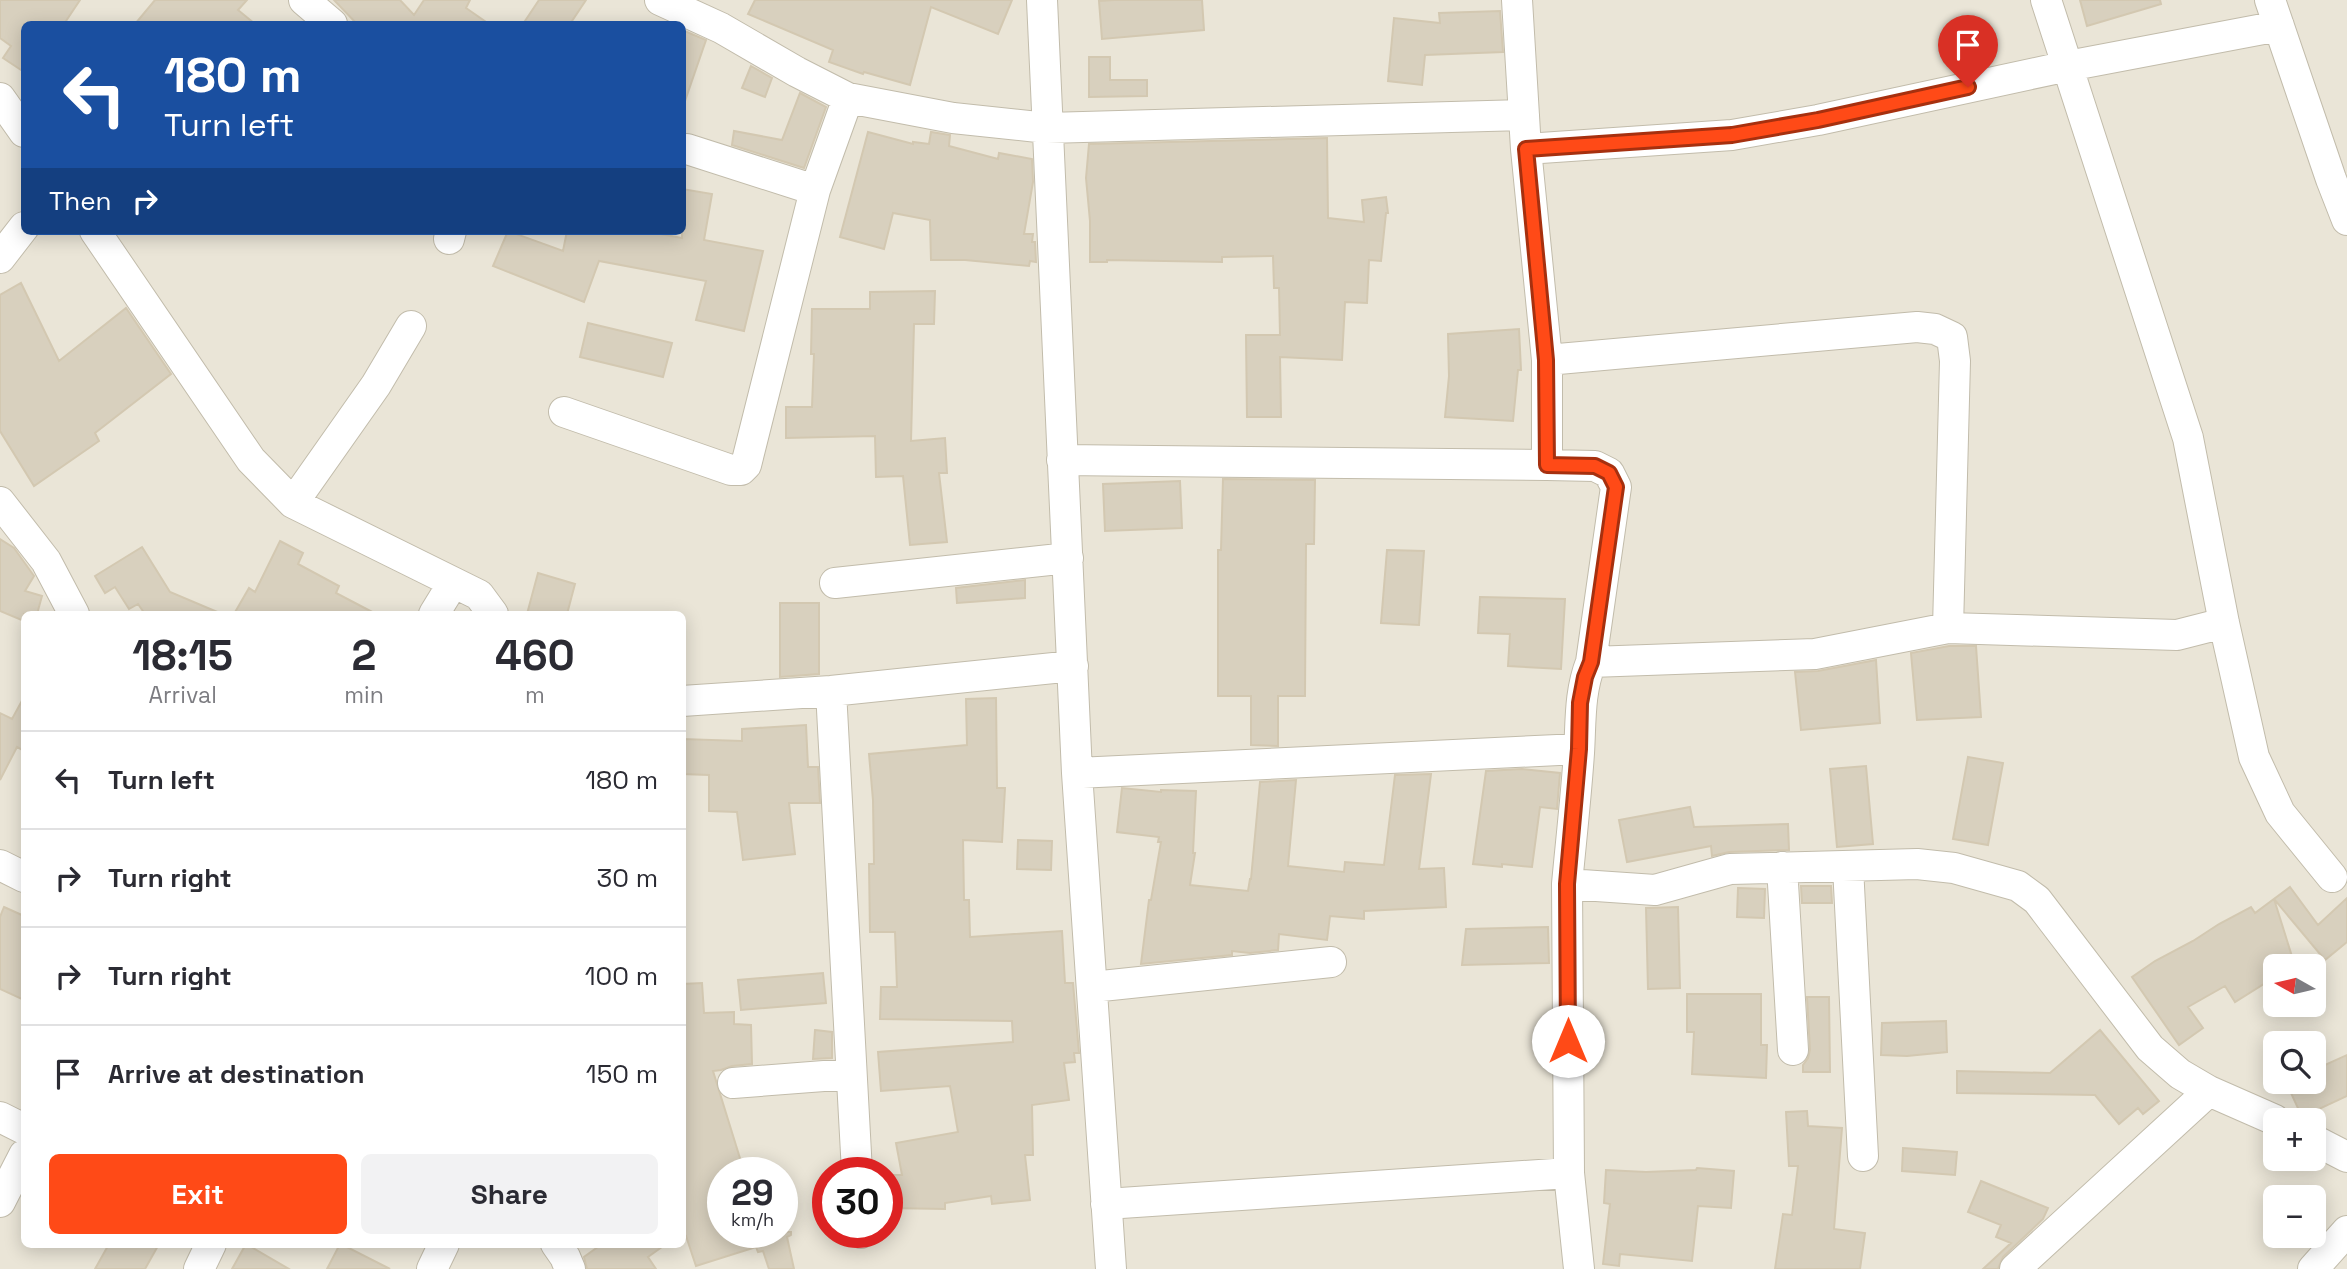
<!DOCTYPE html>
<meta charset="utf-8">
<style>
:root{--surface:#fff;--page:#f2f2f3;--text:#2b2b33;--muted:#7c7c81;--line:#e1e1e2;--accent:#ff4a17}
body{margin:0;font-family:"Space Grotesk",sans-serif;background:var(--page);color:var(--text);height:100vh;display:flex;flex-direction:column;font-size:26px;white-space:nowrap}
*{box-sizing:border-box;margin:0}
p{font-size:23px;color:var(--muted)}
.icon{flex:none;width:38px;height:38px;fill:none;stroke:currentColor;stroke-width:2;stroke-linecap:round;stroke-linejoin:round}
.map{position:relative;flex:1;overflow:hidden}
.side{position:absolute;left:21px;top:611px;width:665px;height:637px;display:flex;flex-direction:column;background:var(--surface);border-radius:10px;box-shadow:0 4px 18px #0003}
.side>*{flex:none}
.guide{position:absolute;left:21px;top:21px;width:665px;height:214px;border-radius:10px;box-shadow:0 4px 18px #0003;background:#1a4fa0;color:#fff;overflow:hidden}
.needle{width:46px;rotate:278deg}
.tools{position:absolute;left:2263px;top:954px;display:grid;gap:14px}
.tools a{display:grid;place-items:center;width:63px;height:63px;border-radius:10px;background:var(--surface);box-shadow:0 4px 18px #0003;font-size:35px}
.speed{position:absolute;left:707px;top:1157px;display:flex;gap:14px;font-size:35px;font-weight:700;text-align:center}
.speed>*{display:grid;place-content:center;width:91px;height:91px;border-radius:50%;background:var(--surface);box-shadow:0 4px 18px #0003;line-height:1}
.speed small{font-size:18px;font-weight:400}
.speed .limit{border:10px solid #d22;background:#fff;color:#111}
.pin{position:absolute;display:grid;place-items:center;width:60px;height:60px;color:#fff;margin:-72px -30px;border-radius:50% 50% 50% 0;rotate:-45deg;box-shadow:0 0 7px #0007}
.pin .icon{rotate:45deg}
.me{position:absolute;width:77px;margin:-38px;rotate:0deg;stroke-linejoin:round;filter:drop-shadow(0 0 5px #0008)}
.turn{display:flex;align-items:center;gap:24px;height:147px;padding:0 28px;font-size:32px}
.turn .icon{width:91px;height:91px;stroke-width:2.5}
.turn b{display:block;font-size:49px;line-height:60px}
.then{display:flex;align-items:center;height:66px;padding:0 28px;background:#0003;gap:14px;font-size:26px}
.eta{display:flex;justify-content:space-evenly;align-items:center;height:119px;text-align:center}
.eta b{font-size:42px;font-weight:600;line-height:49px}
.button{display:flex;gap:14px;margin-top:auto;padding:14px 28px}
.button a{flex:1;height:80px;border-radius:10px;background:var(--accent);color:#fff;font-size:28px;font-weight:600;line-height:80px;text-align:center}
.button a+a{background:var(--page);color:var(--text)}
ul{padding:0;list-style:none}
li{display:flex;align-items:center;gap:21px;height:98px;padding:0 28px;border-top:2px solid var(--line)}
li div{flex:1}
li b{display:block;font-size:26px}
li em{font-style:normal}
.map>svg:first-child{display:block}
</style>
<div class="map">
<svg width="2347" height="1269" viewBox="0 0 2347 1269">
<rect width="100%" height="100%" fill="#f6f3ea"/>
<path fill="#eae5d7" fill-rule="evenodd" d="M0 0H2347V1269H0ZM24 24H682V231H24ZM24 614H682V1244H24ZM2275 966H2314V1004H2275ZM2275 1043H2314V1082H2275ZM2275 1120H2314V1158H2275ZM723 1172H782V1232H723ZM828 1172H887V1232H828ZM2275 1197H2314V1236H2275Z"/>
<path fill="#d8d0be" stroke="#d3c8b1" stroke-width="2" d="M0 0H80L64 24H24V72L3 58 11 46 0 38Z
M155 0H247L238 10 255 24H135Z
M334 0H400L414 15 424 0H470L466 8 489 24H357Z
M539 0H586L570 24H523Z
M755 0H1012L998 34 931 7 910 85 864 72 863 74 829 62 833 50 748 14Z
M1114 0H1202L1204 30 1102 39 1099 1Z
M2080 0H2160L2161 4 2087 26Z
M1500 11 1503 52 1425 55 1422 85 1388 81 1394 18 1440 23 1439 13Z
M682 30 706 40 685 101H682Z
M1089 57H1110V80H1147V96L1089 97Z
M751 66 772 78 765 97 742 88Z
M800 93 826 107 804 168 732 145 734 131 782 140Z
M868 132 913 144V142L929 144 931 132 950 135 949 146 998 159 999 153 1032 159 1033 182 1024 234H1033L1032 242H1035L1036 262 1030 261 1029 266 965 260H931L930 220 893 213 884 249 840 237Z
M1327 138 1328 218 1364 222 1362 200 1386 197 1388 213H1386L1381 261 1369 260 1367 303 1345 302 1342 360 1280 357 1281 417H1247L1246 335H1280L1279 288H1274L1273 256 1222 257V262L1107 260V262H1090V221L1086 178 1089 144Z
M682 189 712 194 704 240 763 251 744 331 696 320 706 281 599 261 584 302 493 266 508 231 563 251 567 231H645L682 238Z
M21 283 59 361 126 308 171 374 95 433 99 441 34 486 0 431V295Z
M935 291 934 324H914L911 441 945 438 947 473H939L947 542 910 545 903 476 876 477 875 436 786 438V407H812L814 354H811L812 309H870V292Z
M588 323 672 343 663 377 580 357Z
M1519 329 1521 370H1518L1513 421 1445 417 1449 376 1448 334Z
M1223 479 1315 480 1314 544H1306L1305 696H1278V746L1251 745V696H1218V550H1221Z
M1180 481 1182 528 1105 531 1103 484Z
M0 539 14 548 34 576 25 591 42 596 37 614H24V621L0 611Z
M280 541 303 553 298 564 339 586 336 593 376 614H234L249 588 255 592Z
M142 547 170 592 222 614H145L138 604 129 609 115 587 105 593 95 576Z
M1387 550 1424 551 1419 625 1381 623Z
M538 573 575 584 567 614H527Z
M1025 580V598L957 603 956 588Z
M1480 597 1565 599 1561 669 1508 666 1510 634 1478 633Z
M780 603H819V674L780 677Z
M1949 646H1976L1981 717 1917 720 1911 653Z
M1876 660 1880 723 1801 730 1795 672 1818 671Z
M24 697V751L17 747 0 780V713L12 719Z
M996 698 997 788H1005L1002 842 963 840 964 900H969L970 937 1062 931 1065 983H1073L1079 1053H1074L1075 1062 1064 1063 1069 1100 1032 1105 1033 1155H1025L1030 1200 992 1204 991 1196 945 1203V1209L887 1208V1175H902L896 1143 958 1132 950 1086 881 1091 878 1052 1013 1042 1012 1021 880 1019 881 987H897L895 932H870L869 864H874L873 800 869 754 967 745 966 699Z
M806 725 808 767H818L820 803H789L795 854 743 860 737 812 709 811V775L682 774V739L742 741V729Z
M1968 757 2003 763 1988 845 1953 839Z
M1866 766 1873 844 1837 847 1830 769Z
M1522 769 1560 773 1557 809 1540 807 1532 867 1502 864V867L1473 864 1486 771Z
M1431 774 1419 869 1444 868 1446 907 1364 911V919L1330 916 1327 940 1279 934 1278 950 1250 953 1232 951V955L1141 964 1149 900H1151L1161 842H1158L1159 837 1117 832 1122 788 1161 792V790L1196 791 1193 853H1195L1190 885 1248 891 1250 879H1251L1260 782 1296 780 1288 866 1344 872 1345 862 1384 865 1395 775Z
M1690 807 1694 827 1788 824 1789 850 1729 852 1712 856 1711 846 1627 862 1619 820Z
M1018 840 1052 841 1051 870 1017 869Z
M1801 886H1831L1832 903H1802Z
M2290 887 2318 925 2347 898V942L2325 960 2274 899Z
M1738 888 1765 889 1764 918 1737 917Z
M2274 899 2295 966H2275V977L2235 1002 2225 986 2188 1007 2203 1028 2179 1045 2132 977 2155 961 2193 941 2219 924 2251 907 2255 913Z
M4 907 24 916V1000L0 989V917Z
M1678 907 1680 988 1648 989 1646 908Z
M1548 927 1549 963 1462 965 1466 929Z
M823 973 826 1003 741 1010 738 980Z
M702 983 704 1013 734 1012V1024L751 1025 752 1064 732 1066 721 1070 713 1071 743 1168 723 1172V1232H791V1235L787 1237 794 1269H769L763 1251 758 1252 756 1247 696 1266 686 1236 682 1237V984Z
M1687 994H1761V1045H1767L1766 1078 1692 1074 1694 1032H1687Z
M1807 997H1829L1830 1072H1803V1065L1808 1058 1810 1050Z
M1946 1021 1947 1052 1907 1056 1881 1055 1882 1023Z
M815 1030 832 1032V1058L813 1059Z
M2100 1030 2159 1101 2143 1114 2138 1108 2119 1124 2095 1095 1957 1093V1071L2050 1073Z
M2347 1055V1096L2302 1117 2286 1082H2314V1070Z
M1807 1111 1808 1126 1842 1128 1834 1229 1865 1233 1860 1269H1775L1783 1214 1792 1215 1798 1166H1789L1786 1112Z
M1903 1148 1957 1152 1955 1175 1902 1171Z
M1697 1168 1734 1171 1731 1208 1698 1206 1692 1261 1620 1254 1619 1266 1603 1264 1610 1204 1604 1203 1606 1170 1646 1172 1696 1170Z
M1981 1181 2048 1208 2043 1219 2003 1257 1998 1269H1983L2011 1243 1996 1237 2001 1225 1968 1212Z
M109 1244H159L145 1269H95Z
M246 1244 289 1269H232Z
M340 1244H341L390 1269H327Z
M602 1244H666L648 1257 656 1269H587L584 1257Z"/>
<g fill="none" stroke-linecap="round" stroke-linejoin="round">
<g stroke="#c2bcab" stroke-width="32">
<path id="minor" d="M304 0 332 24
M660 0 721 28 797 72 848 98 953 118 1047 128 1524 115
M1042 0 1077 773 1111 1269
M1517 0 1526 149 1547 360V465L1595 466 1609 473 1616 487 1591 662C1579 693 1581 722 1579 753 1576 797 1571 841 1567 884L1655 890 1730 869 1917 864 1954 868 2018 886 2037 900 2150 1048 2180 1074 2209 1091 2275 1120
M2046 0 2188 438 2224 623 2254 757 2280 813 2332 877
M2270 0 2331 179 2347 220
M0 98 24 132
M687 149 815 190
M1526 149 1732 135 1818 120 2068 66 2279 26
M95 231 251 460 293 503 479 595 493 614
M449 239 451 231
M0 258 24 227
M1547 360 1917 327 1935 329 1952 337 1955 361 1948 628
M564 412 731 470H741L746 465 815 190 848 98
M1062 460 1547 465
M0 502 46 561 74 614
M293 503 376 385 411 326
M835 583 1068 558
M434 614 453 583
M1591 662 1815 654 1948 628 2177 635 2224 623
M831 691 857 1172
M682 701 831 691 1073 666
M1077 773 1579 749
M0 865 24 877
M1782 867 1793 1050
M1848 867 1863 1156
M1567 884 1569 1173 1579 1269
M1092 987 1331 962
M733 1083 850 1074
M0 1117 24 1129
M2314 1140 2347 1157
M0 1202 24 1155
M1106 1204 1569 1173
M860 1232 861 1233
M556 1244 565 1257 570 1269
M199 1269 211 1244
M432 1269 444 1244
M2015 1269 2209 1091
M2313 1269 2347 1231"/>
</g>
<use href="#minor" stroke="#fff" stroke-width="30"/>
</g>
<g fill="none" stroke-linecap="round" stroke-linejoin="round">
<g stroke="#a6300f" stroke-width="18">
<path id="route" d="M1568 1041 1567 884 1579 749 1580 703 1585 677 1591 662 1616 487 1609 473 1595 466 1547 465 1546 360 1526 149 1732 135 1818 120 1968 87"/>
</g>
<use href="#route" stroke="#ff4a17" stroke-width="12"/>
</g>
</svg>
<div class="tools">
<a><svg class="needle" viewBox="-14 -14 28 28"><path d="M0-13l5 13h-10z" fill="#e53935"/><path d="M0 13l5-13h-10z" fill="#7c7c81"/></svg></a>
<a><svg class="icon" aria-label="search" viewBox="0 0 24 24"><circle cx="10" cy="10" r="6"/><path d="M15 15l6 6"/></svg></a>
<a>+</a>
<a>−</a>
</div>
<div class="speed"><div>29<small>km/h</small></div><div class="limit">30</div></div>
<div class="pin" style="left:1968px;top:87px;background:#d93025"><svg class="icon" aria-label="arrive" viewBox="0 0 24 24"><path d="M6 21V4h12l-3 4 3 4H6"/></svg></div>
<svg class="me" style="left:1568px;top:1041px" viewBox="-20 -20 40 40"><circle r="19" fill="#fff"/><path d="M0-13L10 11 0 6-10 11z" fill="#ff4a17"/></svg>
<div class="guide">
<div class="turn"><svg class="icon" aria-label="left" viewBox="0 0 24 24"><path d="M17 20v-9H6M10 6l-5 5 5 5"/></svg><div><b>180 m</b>Turn left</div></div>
<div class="then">Then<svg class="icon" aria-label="right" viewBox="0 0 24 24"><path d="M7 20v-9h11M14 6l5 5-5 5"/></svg></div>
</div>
<section class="side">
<div class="eta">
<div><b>18:15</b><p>Arrival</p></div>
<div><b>2</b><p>min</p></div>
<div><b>460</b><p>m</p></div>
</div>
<ul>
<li><svg class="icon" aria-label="left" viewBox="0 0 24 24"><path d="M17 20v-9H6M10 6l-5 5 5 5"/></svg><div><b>Turn left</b></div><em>180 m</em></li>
<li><svg class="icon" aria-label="right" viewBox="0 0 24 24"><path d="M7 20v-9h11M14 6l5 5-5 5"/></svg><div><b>Turn right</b></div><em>30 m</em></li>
<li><svg class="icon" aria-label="right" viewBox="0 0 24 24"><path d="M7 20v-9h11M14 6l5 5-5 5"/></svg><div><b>Turn right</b></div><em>100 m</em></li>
<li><svg class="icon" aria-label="arrive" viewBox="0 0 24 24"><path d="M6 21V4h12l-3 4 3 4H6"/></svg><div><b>Arrive at destination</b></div><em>150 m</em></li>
</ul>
<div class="button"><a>Exit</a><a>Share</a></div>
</section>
</div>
